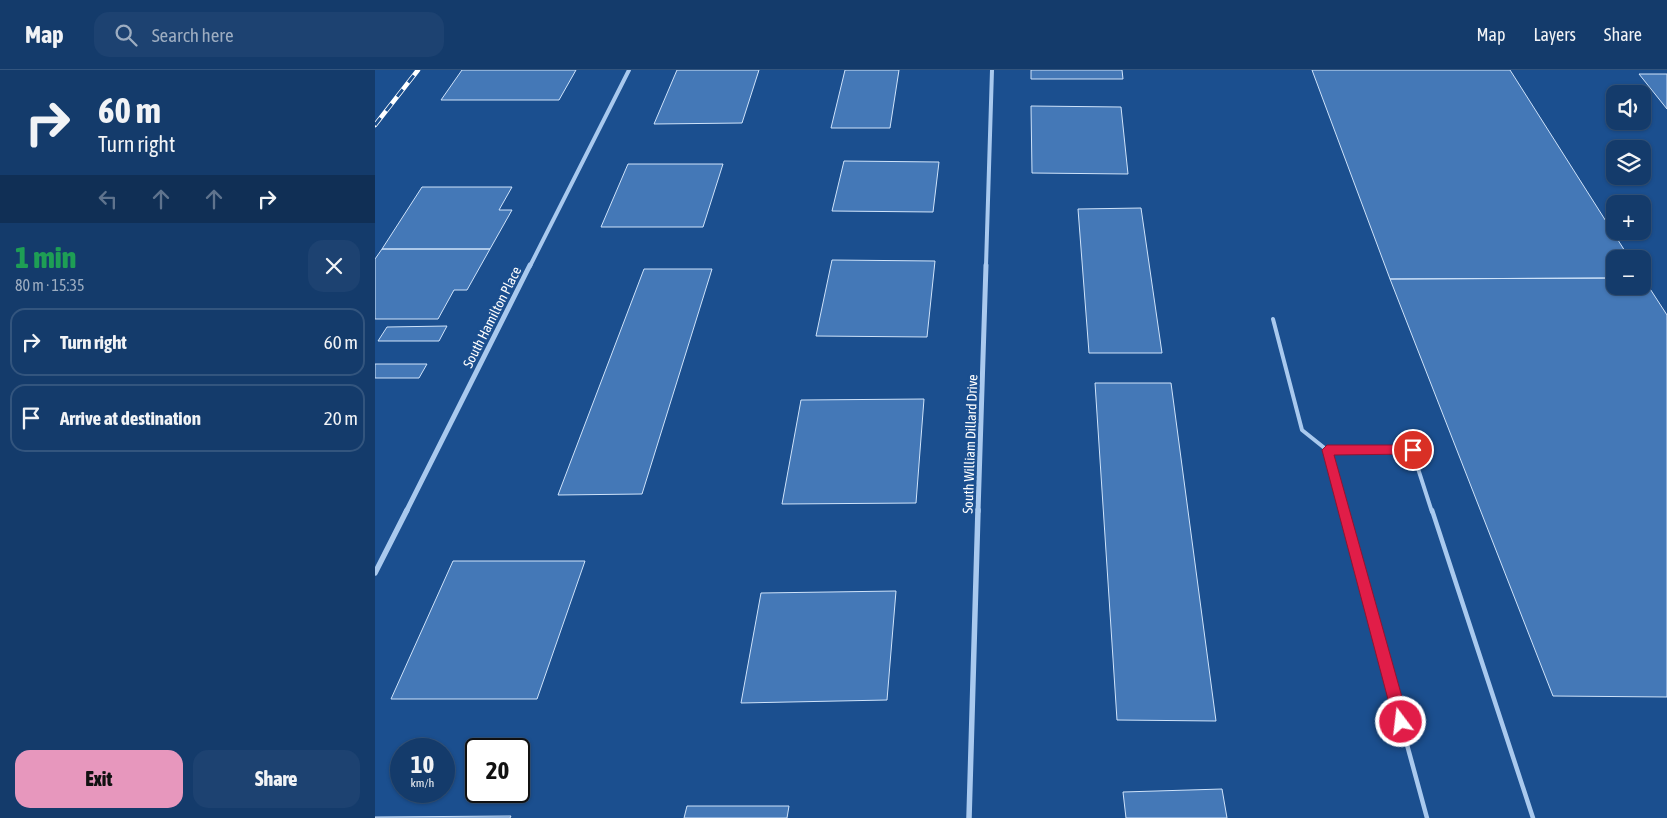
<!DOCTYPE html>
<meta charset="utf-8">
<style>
:root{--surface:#143b6b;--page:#1d4271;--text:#f1f3f6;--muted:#9dadc1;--line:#33557e;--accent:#e797bd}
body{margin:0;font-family:"Asap Condensed",sans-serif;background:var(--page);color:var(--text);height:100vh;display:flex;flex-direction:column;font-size:19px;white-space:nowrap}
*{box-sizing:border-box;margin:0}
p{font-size:16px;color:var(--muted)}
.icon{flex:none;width:28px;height:28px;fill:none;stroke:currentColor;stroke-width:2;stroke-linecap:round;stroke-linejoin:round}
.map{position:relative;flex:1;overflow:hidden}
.sheet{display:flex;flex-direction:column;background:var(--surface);width:375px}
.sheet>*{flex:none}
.hud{background:#143b6b;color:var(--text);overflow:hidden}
.buttons{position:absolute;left:1231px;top:15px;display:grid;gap:10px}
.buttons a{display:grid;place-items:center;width:45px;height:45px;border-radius:10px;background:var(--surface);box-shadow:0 1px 4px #0004,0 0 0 1px var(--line);font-size:25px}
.speed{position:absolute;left:15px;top:668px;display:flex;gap:10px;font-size:25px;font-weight:700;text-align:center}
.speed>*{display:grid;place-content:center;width:65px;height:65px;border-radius:50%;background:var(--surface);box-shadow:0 1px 4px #0004,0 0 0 1px var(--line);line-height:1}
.speed small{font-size:12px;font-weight:400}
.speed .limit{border:2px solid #111;border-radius:8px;background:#fff;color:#111}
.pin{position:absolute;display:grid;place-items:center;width:42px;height:42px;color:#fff;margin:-21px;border:2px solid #fff;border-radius:50%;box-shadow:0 1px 5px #0007}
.me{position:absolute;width:55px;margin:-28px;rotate:345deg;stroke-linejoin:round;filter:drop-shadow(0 0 4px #0008)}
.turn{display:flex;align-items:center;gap:18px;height:105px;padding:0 15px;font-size:22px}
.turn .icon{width:65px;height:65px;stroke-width:2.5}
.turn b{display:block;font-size:35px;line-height:42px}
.lanes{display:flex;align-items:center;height:48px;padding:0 15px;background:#0003;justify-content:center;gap:25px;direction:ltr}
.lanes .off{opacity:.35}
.round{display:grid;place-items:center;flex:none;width:52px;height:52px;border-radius:15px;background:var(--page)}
.overview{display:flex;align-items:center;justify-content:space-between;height:85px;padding:0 15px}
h1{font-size:30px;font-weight:800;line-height:38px;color:#1e9e55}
.action{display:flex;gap:10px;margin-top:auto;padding:10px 15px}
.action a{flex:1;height:58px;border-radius:15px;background:var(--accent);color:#111;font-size:20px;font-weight:800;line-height:58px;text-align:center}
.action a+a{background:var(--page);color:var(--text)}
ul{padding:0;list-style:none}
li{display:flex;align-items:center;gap:15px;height:68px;margin:0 10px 8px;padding:0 5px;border:2px solid var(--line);border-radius:15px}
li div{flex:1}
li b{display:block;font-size:19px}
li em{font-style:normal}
header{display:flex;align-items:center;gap:30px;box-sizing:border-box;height:70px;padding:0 25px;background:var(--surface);border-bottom:1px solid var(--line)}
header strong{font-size:24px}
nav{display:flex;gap:28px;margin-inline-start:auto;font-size:18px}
.search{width:350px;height:45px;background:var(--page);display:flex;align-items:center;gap:12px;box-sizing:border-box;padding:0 18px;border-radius:15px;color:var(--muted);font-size:19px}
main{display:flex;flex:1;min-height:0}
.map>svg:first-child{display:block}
</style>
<header>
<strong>Map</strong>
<div class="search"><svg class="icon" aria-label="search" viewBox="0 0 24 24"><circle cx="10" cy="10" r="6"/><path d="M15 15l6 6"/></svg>Search here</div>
<nav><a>Map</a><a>Layers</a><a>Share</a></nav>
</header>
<main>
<section class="sheet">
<div class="hud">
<div class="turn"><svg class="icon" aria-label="right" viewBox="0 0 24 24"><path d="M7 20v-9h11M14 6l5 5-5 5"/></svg><div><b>60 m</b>Turn right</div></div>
<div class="lanes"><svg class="icon off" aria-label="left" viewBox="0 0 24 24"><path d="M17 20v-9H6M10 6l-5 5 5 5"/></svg><svg class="icon off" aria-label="ahead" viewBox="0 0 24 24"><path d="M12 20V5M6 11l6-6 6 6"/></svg><svg class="icon off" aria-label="ahead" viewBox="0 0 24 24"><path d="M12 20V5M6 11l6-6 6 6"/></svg><svg class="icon" aria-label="right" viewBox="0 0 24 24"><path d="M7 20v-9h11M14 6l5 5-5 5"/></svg></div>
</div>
<div class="overview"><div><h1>1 min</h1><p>80 m · 15:35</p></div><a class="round"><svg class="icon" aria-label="close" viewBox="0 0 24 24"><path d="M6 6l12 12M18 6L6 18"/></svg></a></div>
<ul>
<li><svg class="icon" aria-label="right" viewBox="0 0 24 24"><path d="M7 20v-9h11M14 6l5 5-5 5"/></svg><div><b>Turn right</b></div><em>60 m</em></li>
<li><svg class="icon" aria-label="arrive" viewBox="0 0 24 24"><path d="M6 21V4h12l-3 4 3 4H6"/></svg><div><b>Arrive at destination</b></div><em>20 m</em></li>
</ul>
<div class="action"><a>Exit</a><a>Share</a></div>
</section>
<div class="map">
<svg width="1292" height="748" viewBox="0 0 1292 748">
<rect width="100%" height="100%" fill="#1b4f8f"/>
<path fill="#4478b7" stroke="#cfe3fa" d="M87 0H201L184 30H66Z
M302 0H384L367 53 279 54Z
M470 0H524L515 58H456Z
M656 0H747L748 9H656Z
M937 0H1135L1255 189H1240V208L1015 209Z
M1264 4H1292V39Z
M656 36 746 37 753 104 657 103Z
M469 91 564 92 558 142 457 141Z
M253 94H348L328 157H226Z
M47 117H137L124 140H137L115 179H7Z
M766 138 787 283H714L703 139Z
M7 179H115L92 220H79L63 249H0V189Z
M457 190 560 191 552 267 441 266Z
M269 199H337L267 424 183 425Z
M1240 208V216H1268V208L1292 245V627L1178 626 1015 209Z
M72 256 64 271H3L12 257Z
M0 294H52L44 308H0Z
M720 313H796L841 651 742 650Z
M549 329 541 433 407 434 426 330Z
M78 491H210L162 629H16Z
M521 521 512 630 366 633 386 523Z
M847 719 852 748H751L748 722Z
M312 736H414L412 748H309Z
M136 746 135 748H0V747Z"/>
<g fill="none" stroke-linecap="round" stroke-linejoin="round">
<path stroke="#a9c9ee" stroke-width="4" d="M898 249 927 360 952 380 969 442
M952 380H1037L1057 442"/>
<path stroke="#a9c9ee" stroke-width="4.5" d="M968 440 1052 748
M1057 440 1158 748"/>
<path stroke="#a9c9ee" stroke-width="4" d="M155 196 254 0
M611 196 617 0"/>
<path stroke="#a9c9ee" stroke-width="5" d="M31 442 155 195
M603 442 611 195"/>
<path stroke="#a9c9ee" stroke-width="5.5" d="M0 503 32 440
M594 748 603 440"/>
<g stroke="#fff" stroke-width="4.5">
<path id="rail" d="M0 55 43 0"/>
</g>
<use href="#rail" stroke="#1b4f8f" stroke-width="3" stroke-dasharray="9" stroke-linecap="butt"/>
</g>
<path fill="#e11d48" stroke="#92132f" d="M952 375H1038L1043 380 1038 384 959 385 1034 652 1031 657 1026 659 1022 657 1019 652 947 380Z"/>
<g text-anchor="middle" stroke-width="5" stroke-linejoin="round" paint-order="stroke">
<g font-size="14" fill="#fff" stroke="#1b4f8f">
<text transform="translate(117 247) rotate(-63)" y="5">South Hamilton Place</text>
<text transform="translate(595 374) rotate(-88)" y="5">South William Dillard Drive</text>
</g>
</g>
</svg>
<div class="buttons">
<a><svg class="icon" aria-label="sound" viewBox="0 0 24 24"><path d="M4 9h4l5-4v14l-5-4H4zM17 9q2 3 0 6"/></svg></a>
<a><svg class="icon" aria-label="layers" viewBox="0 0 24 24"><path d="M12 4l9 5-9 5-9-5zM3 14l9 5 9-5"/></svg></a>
<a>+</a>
<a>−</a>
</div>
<div class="speed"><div>10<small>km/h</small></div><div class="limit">20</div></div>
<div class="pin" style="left:1038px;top:380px;background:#d93025"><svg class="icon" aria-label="arrive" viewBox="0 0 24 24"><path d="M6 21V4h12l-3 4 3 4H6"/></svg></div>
<svg class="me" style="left:1026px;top:652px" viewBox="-20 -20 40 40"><circle r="17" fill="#e11d48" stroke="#fff" stroke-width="3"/><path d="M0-11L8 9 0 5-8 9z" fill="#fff"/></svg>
</div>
</main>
